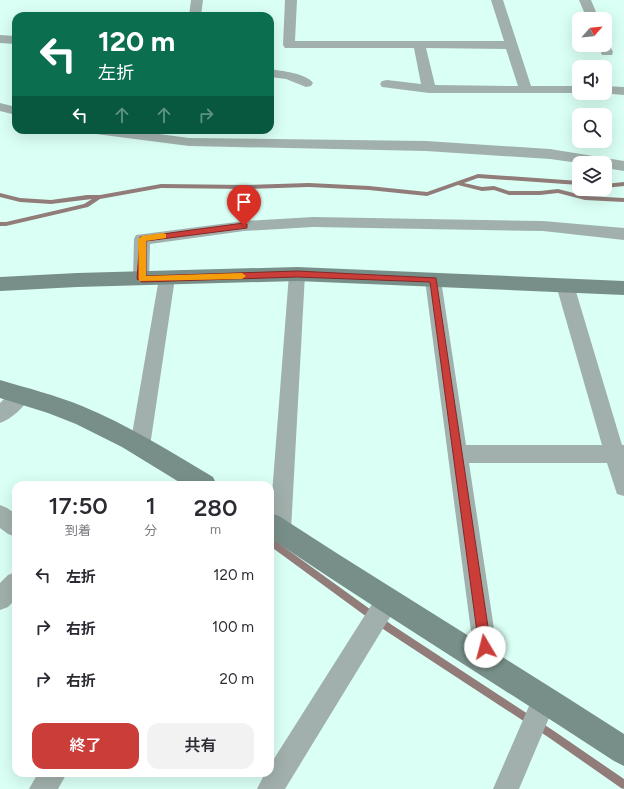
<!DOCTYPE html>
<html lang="ja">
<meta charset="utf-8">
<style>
:root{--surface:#fff;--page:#f2f2f3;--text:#2b2b33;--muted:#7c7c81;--accent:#cb3d39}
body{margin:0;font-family:Figtree,"Noto Sans JP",sans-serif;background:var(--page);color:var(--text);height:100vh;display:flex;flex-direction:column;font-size:15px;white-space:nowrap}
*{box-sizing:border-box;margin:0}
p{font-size:13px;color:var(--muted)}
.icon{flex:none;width:22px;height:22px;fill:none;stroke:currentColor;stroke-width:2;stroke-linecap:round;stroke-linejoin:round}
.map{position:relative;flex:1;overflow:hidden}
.details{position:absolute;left:12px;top:481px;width:262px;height:296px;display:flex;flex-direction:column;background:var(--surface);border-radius:12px;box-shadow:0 4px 16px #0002}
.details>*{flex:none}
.hud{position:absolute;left:12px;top:12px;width:262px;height:122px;border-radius:12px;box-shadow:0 4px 16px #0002;background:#0b6e4f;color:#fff;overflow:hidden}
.needle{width:26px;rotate:63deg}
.buttons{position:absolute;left:572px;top:12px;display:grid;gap:8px}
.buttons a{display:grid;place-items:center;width:40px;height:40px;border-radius:8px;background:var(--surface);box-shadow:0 4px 16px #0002;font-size:20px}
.pin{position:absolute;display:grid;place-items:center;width:34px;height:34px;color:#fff;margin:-41px -17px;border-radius:50% 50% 50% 0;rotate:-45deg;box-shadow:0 0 4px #0007}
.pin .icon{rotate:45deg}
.me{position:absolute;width:44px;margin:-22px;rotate:352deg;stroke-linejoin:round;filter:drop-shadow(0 0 3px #0008)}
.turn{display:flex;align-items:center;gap:14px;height:84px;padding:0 20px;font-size:18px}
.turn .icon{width:52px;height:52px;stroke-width:2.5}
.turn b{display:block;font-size:28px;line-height:34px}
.lanes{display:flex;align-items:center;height:38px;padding:0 20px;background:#0003;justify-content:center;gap:20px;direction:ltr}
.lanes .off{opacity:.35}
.eta{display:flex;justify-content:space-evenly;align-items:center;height:68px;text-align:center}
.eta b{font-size:24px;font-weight:600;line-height:28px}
.primary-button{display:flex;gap:8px;margin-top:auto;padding:8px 20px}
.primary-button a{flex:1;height:46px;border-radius:12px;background:var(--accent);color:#fff;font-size:16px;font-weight:600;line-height:46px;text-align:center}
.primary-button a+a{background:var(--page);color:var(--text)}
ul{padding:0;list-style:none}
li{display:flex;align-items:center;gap:12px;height:52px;padding:0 20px}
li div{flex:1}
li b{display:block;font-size:15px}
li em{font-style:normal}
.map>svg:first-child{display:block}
</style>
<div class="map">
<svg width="624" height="789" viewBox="0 0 624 789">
<rect width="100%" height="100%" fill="#dafff5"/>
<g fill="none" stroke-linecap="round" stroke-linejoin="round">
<path fill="#917c79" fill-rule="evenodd" d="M478 174 579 181V185L478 178 464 183 482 187 494 186 509 191H540L558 189 585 196 624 198V202L585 200 558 193 540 195H509L494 190 482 191 458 185 427 196 369 190 309 187 246 189 161 188 100 199 88 207 6 226H0V222H6L84 204 92 199 51 204 20 202 0 197V193L20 198 51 200 87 195H100L161 184 246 185 309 183 369 186 427 192Z
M624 182V186L605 188V184Z
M270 537 392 625 554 731 624 779V789L621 788 548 737 386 631 270 546Z"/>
<path fill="#a1b0ac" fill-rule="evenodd" d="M191 0H203L201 16H189Z
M285 0H297L295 41H504L491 0H503L531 86H579V93H583H429L382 87 380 84 382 81 387 80 421 84 414 48H285L283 45ZM426 48 506 49 518 86 435 85Z
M579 0H591L599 19H587Z
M0 35 16 36V44L0 43Z
M605 41 608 42 613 52 612 55H602L598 45H605Z
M270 69C281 71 306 73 313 83L311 86 306 87 286 79 270 77Z
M605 86 624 87V95L601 93H605Z
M0 103 16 107V115L0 111Z
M89 130H130L189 138 426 141 550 149 624 161V171L605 168V163H579L550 159 426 151 189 146 96 134 91 133Z
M313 217 543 221 624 228V240L543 231 313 227 244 231 150 244 149 279 147 283 141 285 135 283 133 279 134 239 136 235 244 221Z
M297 268 303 270 305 274 291 530 288 537 280 540 272 537 270 532V520L289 274 291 270Z
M167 272 173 274 175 278 150 446 147 452 140 455 133 452 130 446 159 278 161 274Z
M433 274 439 276 441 280 466 445H602L556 285 559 281 565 279 571 281 574 285 622 445H624V496L617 494 607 463H469L499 662 495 670 487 674 479 670 475 662 425 280 427 276Z
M21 387 28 389 31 395C25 406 12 419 0 423V403L14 389Z
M0 505 7 508 16 514V537L8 534 0 528Z
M16 572V599L8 607 0 610V583L8 575Z
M387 590 395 593 398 601 395 609 285 789H257L265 773H270V765L379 593Z
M545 687 554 690 557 699 519 789H493L536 690Z
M38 773H67L58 789H29Z"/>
<path fill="#788f89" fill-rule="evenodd" d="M297 267 624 281V295L297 281 77 287 0 291V277L77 273Z
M0 380C27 388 55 395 82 406 128 425 171 452 213 477L217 485H184L122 447 76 424 48 413 0 398Z
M270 513 279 516C393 590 509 660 624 734V766L614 761C499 686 383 614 270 538Z"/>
</g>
<path fill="#cb3d39" stroke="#842825" d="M244 223 247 224V228L146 241V276L297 271 436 278 491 647 489 651 485 653 481 651 479 647 430 282 297 277 142 282 137 279 140 237Z"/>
<path fill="#f59e0b" d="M163 233 166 234V238L146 241V276L242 273 246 276 242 279 139 281 138 239 142 236Z"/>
</svg>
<div class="buttons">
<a><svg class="needle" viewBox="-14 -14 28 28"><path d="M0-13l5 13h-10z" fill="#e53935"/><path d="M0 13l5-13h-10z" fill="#7c7c81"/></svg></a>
<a><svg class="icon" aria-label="sound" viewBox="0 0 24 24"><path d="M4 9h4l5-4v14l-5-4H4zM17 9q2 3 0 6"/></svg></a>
<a><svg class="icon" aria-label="search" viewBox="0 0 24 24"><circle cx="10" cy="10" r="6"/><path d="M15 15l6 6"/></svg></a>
<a><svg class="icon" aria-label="layers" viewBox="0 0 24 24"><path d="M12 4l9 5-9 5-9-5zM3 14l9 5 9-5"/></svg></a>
</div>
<div class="pin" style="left:244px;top:226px;background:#d93025"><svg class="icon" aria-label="arrive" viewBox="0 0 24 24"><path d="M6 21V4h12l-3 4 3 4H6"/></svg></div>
<svg class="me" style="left:485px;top:647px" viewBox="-20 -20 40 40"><circle r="19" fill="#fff"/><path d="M0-13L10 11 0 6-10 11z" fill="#cb3d39"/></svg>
<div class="hud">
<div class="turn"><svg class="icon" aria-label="left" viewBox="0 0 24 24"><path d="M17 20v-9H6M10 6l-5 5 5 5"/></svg><div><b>120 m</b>左折</div></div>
<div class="lanes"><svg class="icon" aria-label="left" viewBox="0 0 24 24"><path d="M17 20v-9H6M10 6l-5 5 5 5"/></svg><svg class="icon off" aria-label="ahead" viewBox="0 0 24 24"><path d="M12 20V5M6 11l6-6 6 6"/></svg><svg class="icon off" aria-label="ahead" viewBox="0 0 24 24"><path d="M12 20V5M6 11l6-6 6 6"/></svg><svg class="icon off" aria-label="right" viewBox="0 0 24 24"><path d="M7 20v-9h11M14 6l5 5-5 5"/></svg></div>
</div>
<section class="details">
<div class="eta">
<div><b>17:50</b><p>到着</p></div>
<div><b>1</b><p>分</p></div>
<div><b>280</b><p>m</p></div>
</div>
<ul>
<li><svg class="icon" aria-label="left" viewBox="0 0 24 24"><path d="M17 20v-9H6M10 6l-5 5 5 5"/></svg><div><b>左折</b></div><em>120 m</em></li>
<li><svg class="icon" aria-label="right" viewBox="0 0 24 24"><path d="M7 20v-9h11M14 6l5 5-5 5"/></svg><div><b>右折</b></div><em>100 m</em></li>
<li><svg class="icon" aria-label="right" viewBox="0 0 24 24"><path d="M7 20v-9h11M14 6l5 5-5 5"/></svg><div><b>右折</b></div><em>20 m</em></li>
</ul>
<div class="primary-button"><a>終了</a><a>共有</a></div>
</section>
</div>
